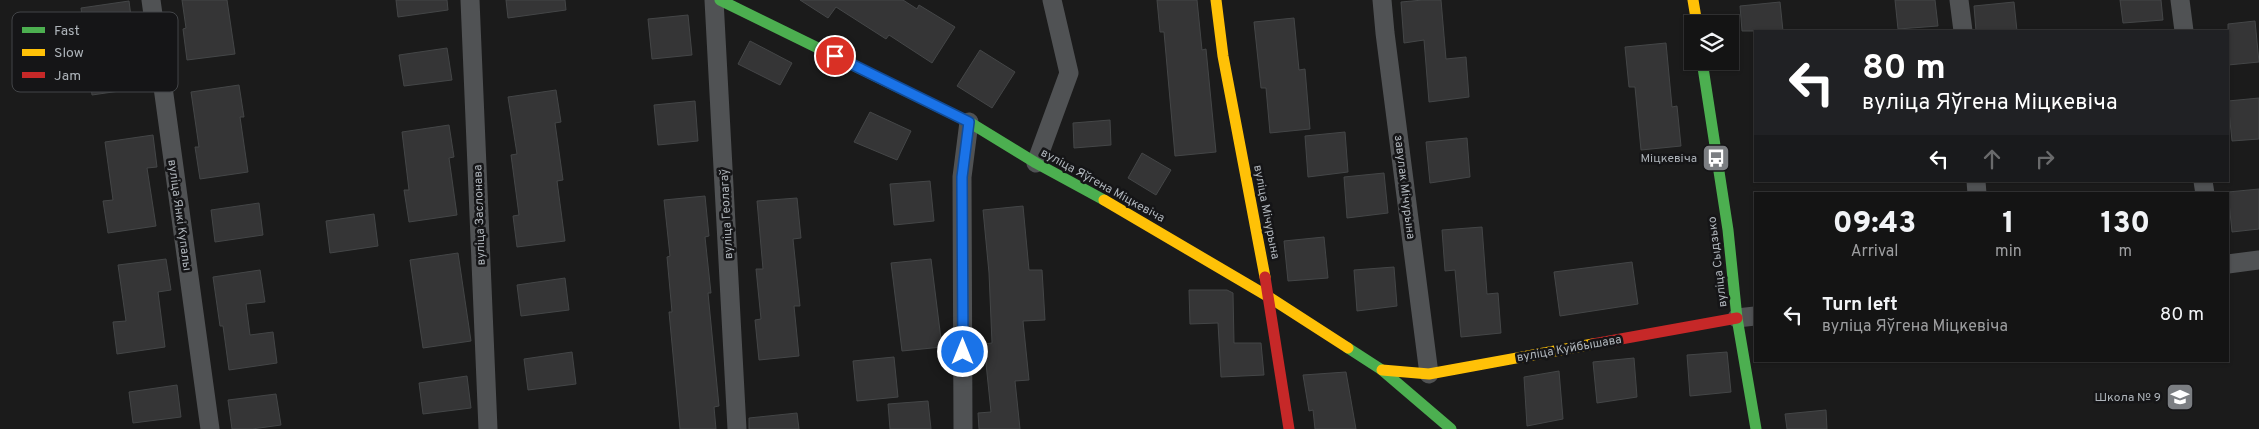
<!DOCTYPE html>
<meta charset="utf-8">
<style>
:root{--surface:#141414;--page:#212122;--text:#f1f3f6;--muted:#9d9ea0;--line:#333334}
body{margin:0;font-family:Overpass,sans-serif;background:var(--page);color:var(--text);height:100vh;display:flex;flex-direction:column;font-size:19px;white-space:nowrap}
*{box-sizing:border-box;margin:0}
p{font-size:16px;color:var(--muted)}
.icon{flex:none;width:28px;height:28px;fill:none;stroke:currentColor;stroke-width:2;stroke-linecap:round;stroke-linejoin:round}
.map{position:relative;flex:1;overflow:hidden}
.panel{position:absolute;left:1754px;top:192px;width:475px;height:170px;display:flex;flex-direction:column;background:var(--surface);border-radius:0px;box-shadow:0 1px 4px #0004,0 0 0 1px var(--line)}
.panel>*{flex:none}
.hud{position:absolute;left:1754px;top:30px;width:475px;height:152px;border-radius:0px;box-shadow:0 1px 4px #0004,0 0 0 1px var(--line);background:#202124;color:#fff;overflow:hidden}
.controls{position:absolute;left:1684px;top:15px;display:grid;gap:10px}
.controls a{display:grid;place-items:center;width:55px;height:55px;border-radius:0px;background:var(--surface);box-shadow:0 1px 4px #0004,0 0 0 1px var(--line);font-size:25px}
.pin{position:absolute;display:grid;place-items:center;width:42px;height:42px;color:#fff;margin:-21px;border:2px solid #fff;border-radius:50%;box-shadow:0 1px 5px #0007}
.me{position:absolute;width:55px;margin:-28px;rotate:0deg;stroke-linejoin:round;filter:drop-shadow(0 0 4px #0008)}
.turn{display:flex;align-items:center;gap:18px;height:105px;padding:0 25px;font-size:22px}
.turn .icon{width:65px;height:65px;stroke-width:2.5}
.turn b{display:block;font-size:35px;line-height:42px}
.lanes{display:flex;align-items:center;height:48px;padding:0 25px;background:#0003;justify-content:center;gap:25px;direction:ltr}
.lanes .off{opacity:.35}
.eta{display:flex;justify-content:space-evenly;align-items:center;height:85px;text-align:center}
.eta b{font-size:30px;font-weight:800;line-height:35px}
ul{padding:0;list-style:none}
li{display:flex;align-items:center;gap:15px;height:75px;padding:0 25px}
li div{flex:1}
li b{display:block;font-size:19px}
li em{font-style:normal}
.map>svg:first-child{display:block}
</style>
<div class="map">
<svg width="2259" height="429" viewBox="0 0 2259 429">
<rect width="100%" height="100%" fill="#1b1b1b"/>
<path fill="#353536" stroke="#444647" d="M182 0H227L235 54 187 60 183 29 186 28Z
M396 0H447L448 10 398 17Z
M506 0H565L566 10 508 18Z
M800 0H903L917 9 919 5 955 27 932 63 889 35 886 39 836 7 828 18Z
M1157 0H1197L1202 50 1206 49 1216 152 1175 156 1164 32H1160Z
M1423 0H1441L1446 59 1466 57 1469 97 1429 102 1424 40 1404 43 1401 2Z
M1895 0H1935L1938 26 1898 29Z
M2120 0H2161L2163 20 2123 23Z
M129 1 140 88 92 95 81 8Z
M1780 2 1783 31H1742L1740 6Z
M2014 2 2017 31H1976L1974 6Z
M688 15 692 55 652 59 648 19Z
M1294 18 1299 70 1305 69 1310 129 1270 133 1266 88H1261L1254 22Z
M2255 21 2259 62 2228 65V24Z
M750 41 792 63 780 85 738 64Z
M1666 43 1672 107 1677 106 1681 146 1641 150 1635 87H1629L1625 47Z
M447 48 452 80 404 86 399 55Z
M980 50 1015 72 992 108 957 86Z
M239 85 244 117H240L248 172 200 179 195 147H199L191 92Z
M556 90 561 122 555 123 563 180 557 181 565 241 517 247 513 216 519 215 511 155 517 154 508 97Z
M2259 98V139L2232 141 2228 101Z
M695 101 698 141 658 145 654 105Z
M870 112 911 131 897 160 854 142Z
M1110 120 1111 145 1074 148 1073 123Z
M449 125 454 157 449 158 457 215 409 222 404 190H409L402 132Z
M1345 132 1348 172 1308 177 1305 136Z
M153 135 157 167 147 168 156 226 108 233 103 201 113 200 105 142Z
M1467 138 1470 177 1430 183 1426 142Z
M1142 153 1171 170 1156 195 1128 178Z
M1384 173 1388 213 1347 218 1344 177Z
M930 181 934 221 894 225 890 184Z
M2259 189V229L2232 232 2228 192Z
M705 196 709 236 705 237 711 293H708L719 406 714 407 716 429H680L669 312H672L667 257 670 256 664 200Z
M797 198 801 238 793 239 800 306H794L799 356 759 360 755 320 761 319 756 269H763L757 201Z
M259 203 263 235 215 242 211 210Z
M1023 206 1029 270H1042L1045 320 1023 321 1029 380 1015 381 1020 429H979L978 413 991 412 984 344 992 343 989 273 983 210Z
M374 214 378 246 330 253 326 221Z
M1482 227 1487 294 1498 293 1501 333 1461 337 1455 270 1445 271 1442 230Z
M1324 237 1328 278 1288 281 1284 241Z
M458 253 471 341 423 348 410 260Z
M166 259 171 290 158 292 165 347 117 354 113 322 126 321 118 265Z
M931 259 942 347 902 351 891 263Z
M1632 262 1638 304 1560 316 1554 272Z
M1394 267 1397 306 1357 311 1354 270Z
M260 270 265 302 246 304 250 335 273 332 277 363 229 370 223 326H220L213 277Z
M565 278 569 310 521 316 517 285Z
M1189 290H1227L1233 293 1234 343H1261L1264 375 1221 377 1218 323 1190 324Z
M572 352 576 384 528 390 524 359Z
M1727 352 1731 392 1690 396 1687 355Z
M894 357 898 397 857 401 853 361Z
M1634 358 1637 397 1597 403 1593 362Z
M1559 371 1563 419 1527 426 1524 377Z
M1346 372 1356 429H1315L1313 410 1309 411 1303 375Z
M467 376 471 408 423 414 419 383Z
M177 385 181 417 133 423 129 392Z
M276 394 281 425 252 429H232L228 400Z
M928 401 931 429H890L888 404Z
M1826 410 1827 429H1787L1785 414Z
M797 413 799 429H749V418Z"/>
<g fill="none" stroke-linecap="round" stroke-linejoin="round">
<path stroke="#505254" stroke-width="19" d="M151 0 210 429
M470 0 488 429
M714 0 737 429
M1382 0 1385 33 1429 374
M1959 0 1963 31
M2180 0 2184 31
M1036 163 1069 73 1052 0
M1976 181 1977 194
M2203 181 2205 194
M2228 264 2259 260
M1737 318 1755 316
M963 429 962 177 969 122"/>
<path stroke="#4caf50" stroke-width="11" d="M720 0 969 122 1036 163 1104 200
M1702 61 1728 230 1737 318 1756 429
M1348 348 1382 370 1451 429"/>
<path stroke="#ffc107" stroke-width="11" d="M1216 0 1223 56 1265 277
M1693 0 1697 24
M1104 200 1269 297 1348 348
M1382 370 1429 374 1593 344"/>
<path stroke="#c62828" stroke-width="11" d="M1265 277 1289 429
M1593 344 1737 318"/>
</g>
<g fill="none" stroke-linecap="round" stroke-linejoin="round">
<g stroke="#114b97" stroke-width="12">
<path id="route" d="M835 56 969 122 962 177 963 352"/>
</g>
<use href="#route" stroke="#1a73e8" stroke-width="9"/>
</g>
<defs>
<g id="bus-square" transform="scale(1.4375)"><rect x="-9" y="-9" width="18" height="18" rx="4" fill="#7b7e82" stroke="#151517"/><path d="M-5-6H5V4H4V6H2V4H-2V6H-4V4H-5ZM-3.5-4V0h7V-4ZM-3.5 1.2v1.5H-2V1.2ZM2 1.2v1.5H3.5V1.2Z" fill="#fff"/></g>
<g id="school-square" transform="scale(1.4375)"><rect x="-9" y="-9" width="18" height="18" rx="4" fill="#7b7e82" stroke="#151517"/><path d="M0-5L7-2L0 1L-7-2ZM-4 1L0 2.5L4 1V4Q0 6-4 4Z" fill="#fff"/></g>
</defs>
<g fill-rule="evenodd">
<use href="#bus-square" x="1716" y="158"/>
<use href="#school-square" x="2180" y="397"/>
</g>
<g text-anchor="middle" stroke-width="5" stroke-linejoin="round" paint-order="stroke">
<g font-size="12" fill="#aeb4ba" stroke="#151517" text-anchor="end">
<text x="1697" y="162">Міцкевіча</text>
<text x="2161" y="401">Школа № 9</text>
</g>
<g font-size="12" fill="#aeb4ba" stroke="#151517">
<text transform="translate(1103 185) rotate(29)" y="4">вуліца Яўгена Міцкевіча</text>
<text transform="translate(1405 187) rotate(83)" y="4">завулак Мічурына</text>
<text transform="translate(1267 212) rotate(79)" y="4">вуліца Мічурына</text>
<text transform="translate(726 214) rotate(-93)" y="4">вуліца Геолагаў</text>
<text transform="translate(180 215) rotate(82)" y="4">вуліца Янкі Купалы</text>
<text transform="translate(479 215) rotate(-92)" y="4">вуліца Заслонава</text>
<text transform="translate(1717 262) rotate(-97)" y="4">вуліца Сыдзько</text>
<text transform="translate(1569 348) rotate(-10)" y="4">вуліца Куйбышава</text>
</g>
</g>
<rect x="12" y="12" width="166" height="80" rx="8" fill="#151517" stroke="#434548" stroke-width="1"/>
<rect x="22" y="27" width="23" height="6" fill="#4caf50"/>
<rect x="22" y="49" width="23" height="7" fill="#ffc107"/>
<rect x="22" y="72" width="23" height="6" fill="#c62828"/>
<g font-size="14" fill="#aeb4ba">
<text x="54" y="35">Fast</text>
<text x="54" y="57">Slow</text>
<text x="54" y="80">Jam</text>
</g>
</svg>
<div class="controls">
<a><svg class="icon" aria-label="layers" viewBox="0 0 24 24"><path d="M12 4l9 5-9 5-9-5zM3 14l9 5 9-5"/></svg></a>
</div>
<div class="pin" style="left:835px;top:56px;background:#d93025"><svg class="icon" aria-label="arrive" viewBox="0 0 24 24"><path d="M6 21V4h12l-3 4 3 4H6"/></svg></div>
<svg class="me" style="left:963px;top:352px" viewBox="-20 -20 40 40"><circle r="17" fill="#1a73e8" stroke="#fff" stroke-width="3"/><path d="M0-11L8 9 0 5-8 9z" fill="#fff"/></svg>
<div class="hud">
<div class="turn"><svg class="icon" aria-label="left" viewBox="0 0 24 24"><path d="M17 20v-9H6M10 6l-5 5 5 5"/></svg><div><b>80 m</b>вуліца Яўгена Міцкевіча</div></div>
<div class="lanes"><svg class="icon" aria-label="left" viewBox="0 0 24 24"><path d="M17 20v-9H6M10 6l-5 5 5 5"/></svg><svg class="icon off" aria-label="ahead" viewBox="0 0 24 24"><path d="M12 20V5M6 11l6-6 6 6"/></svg><svg class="icon off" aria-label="right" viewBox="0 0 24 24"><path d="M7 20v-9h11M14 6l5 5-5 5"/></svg></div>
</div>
<section class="panel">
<div class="eta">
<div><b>09:43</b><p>Arrival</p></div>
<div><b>1</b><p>min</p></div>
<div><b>130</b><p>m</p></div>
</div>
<ul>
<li><svg class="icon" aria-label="left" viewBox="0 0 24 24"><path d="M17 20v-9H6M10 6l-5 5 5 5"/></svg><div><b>Turn left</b><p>вуліца Яўгена Міцкевіча</p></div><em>80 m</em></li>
</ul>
</section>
</div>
